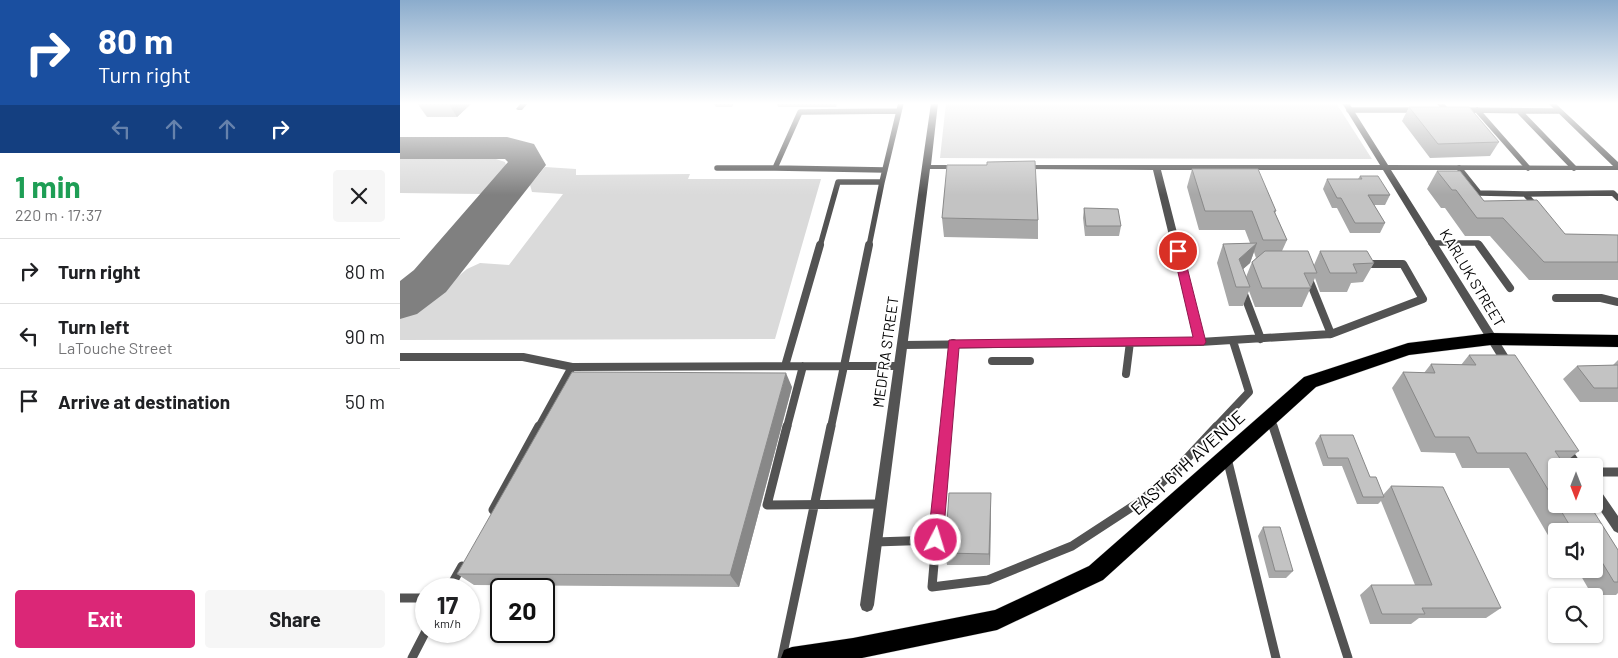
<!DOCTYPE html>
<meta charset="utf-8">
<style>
:root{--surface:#fff;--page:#f6f6f6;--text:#202124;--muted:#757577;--line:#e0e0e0;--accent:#db2777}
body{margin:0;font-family:Barlow,sans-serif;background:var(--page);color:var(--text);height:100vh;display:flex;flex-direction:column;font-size:19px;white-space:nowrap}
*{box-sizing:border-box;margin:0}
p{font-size:16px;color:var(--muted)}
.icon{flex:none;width:28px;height:28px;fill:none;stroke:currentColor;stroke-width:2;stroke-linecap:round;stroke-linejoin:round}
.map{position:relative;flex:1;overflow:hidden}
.panel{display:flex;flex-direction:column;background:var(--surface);width:400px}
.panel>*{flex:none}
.banner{background:#1a4fa0;color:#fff;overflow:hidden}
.needle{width:32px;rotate:180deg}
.buttons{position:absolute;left:1148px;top:458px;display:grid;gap:10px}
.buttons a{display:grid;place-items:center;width:55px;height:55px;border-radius:5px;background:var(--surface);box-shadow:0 1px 4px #0004;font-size:25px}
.speed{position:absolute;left:15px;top:578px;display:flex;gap:10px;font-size:25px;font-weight:700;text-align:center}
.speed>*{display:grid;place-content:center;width:65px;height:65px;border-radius:50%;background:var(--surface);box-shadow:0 1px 4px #0004;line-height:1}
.speed small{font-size:12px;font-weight:400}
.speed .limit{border:2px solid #111;border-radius:8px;background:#fff;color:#111}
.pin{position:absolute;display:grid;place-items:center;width:42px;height:42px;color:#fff;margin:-21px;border:2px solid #fff;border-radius:50%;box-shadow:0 1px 5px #0007}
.me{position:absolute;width:55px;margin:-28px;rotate:5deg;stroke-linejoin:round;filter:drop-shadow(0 0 4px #0008)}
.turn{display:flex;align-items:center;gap:18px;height:105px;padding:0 15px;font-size:22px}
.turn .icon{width:65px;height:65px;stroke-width:2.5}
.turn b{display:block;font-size:35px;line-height:42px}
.lanes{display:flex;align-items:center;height:48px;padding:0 15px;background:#0003;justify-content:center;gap:25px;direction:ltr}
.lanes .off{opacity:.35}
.round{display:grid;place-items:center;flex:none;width:52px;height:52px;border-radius:5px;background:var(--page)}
.headline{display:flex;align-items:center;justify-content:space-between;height:85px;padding:0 15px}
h1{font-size:30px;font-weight:700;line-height:38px;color:#1e9e55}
.action{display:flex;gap:10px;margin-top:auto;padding:10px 15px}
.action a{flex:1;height:58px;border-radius:5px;background:var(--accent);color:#fff;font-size:20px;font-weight:700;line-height:58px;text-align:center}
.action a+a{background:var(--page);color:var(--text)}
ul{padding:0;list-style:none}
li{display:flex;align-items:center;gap:15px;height:65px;padding:0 15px;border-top:1px solid var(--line)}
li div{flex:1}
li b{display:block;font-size:19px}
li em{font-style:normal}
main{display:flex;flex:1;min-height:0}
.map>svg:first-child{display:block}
</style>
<main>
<section class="panel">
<div class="banner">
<div class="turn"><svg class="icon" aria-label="right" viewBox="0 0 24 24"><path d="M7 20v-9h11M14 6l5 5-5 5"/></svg><div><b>80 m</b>Turn right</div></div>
<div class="lanes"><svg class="icon off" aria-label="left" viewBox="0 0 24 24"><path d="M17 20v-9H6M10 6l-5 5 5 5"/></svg><svg class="icon off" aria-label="ahead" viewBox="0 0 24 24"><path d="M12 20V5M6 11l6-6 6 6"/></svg><svg class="icon off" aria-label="ahead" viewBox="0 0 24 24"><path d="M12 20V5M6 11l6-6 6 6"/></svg><svg class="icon" aria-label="right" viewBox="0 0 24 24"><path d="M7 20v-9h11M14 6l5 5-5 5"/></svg></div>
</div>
<div class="headline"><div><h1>1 min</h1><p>220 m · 17:37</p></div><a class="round"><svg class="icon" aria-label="close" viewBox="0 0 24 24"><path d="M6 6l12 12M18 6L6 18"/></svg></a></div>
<ul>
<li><svg class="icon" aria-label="right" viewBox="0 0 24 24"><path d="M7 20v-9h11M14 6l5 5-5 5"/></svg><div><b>Turn right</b></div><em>80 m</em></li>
<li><svg class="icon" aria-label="left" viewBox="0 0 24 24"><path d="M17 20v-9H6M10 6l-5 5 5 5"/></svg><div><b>Turn left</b><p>LaTouche Street</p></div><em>90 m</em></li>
<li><svg class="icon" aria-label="arrive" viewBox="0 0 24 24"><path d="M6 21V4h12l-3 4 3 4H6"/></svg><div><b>Arrive at destination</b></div><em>50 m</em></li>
</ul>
<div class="action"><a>Exit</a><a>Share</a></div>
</section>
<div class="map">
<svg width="1218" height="658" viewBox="0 0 1218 658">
<rect width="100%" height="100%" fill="#fff"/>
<path fill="#dadada" d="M546 103H936L972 159 540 158Z
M0 157H90L105 162 107 168 91 189 81 194 0 193Z
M145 167 176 169V175L290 174 288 179H421L375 339 0 340V314L36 295 67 269 80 263 109 265 163 194 132 192 130 185Z"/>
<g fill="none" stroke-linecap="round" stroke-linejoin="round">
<path fill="#808080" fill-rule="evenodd" d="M0 137H107L134 144 146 165 46 292 17 314 0 319V281L14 270 108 162 105 159H0Z"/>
<g stroke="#dbdbdb" stroke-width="1">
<path id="highway" d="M1091 333 1218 335V347L1091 345 1009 355 916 387 703 580 597 630 462 658H381L384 650 392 647 453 638 595 610 689 566 904 377 1008 343Z"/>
</g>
<path stroke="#535353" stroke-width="5.5" d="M1040 103 1046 110
M949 110H1017
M1064 110 1158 111
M1077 110 1128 168
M1119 111 1174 168
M317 168H375
M1059 168 1079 193 1125 194 1137 207
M485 170 375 168 400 112 499 111
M482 182 501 103
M1125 194 1213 193 1218 198
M1031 243H1078L1080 246
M420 246 438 182H482L469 246"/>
<path stroke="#535353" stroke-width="8" d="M469 245 444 366H499
M1079 245 1110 288
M908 277 931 334
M842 289 861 339
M1156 298H1201L1218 302
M502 345 800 342 931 334 1023 299 1003 264H963
M0 357H123L172 367
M592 361H630
M385 366 420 245
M726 374 730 342
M870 418 873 427
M139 427 172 367 444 366 431 427
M387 427 403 366
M546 427 553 343
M816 427 849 392 833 341"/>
<path stroke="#535353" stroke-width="9" d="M387 426 367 505 480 504
M546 426 532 587 588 580 672 546 741 501 778 468 817 426
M873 426 948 658
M827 458 876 658
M1194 472H1218
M93 510 139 426
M475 542 536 540
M49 589 62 566
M0 598H26
M12 658 26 631
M382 658 431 426"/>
<path fill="#535353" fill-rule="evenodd" d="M121 103H128L122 110H118L116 109Z
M531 103H538L531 165H560L564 167 560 169H530L474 605 472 610 467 612 462 610 460 605Z
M942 103H949L988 165 1213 166 1148 103H1155L1218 162V170H991L1113 363 1114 366 1113 369H1105L983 170H761L805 342 804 345H796L795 342 753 170 624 169 620 167 624 165H980Z
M1163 441 1167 442 1183 466H1170L1157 446 1159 442Z
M1194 486 1198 487 1218 516V533L1214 531 1194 501Z"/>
<use href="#highway" fill="#000" fill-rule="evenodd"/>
</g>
<path fill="#a8a8a8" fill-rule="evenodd" d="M17 103H72L57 117H27Z
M314 103H334L332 107H316Z
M377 103H437L436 107H378Z
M1009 107 1099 142 1090 156 1030 158 1002 121Z
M792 169 876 211 875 213 887 240 882 251 914 265 920 251 974 263 963 282 951 283 947 292H920L915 278 902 307H855L849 291 843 306H829L817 263 823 244 850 243 845 230H799L787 187ZM854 252 856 258 852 262 846 277 843 269 850 263Z
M1037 171 1084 201 1165 234 1218 235V280H1129L1090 236H1065L1045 208H1041L1027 189Z
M960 176 990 195 985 205H974L985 223 980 233H950L937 208H932L923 189 927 179H958Z
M684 208 721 226 719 236H685L683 218Z
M542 218 638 220V239L544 237Z
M1069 355 1179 451 1163 464 1218 550V593L1216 595H1192L1177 569H1194V531H1156V549L1109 468H1062L1055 453 1021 452 992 388 1003 372 1024 373 1031 364 1061 365Z
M1218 360V402H1180L1163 379 1177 366 1213 365Z
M392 387 339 587 74 585 57 574Z
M920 435 970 477 983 495 991 486 1101 608 1086 618H1019L1011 624H970L960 595 971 585H1015L981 501 978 504H957L942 466H923L915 443Z
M591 506 590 565H547L545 553Z
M863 527 893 571 886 578H869L858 536Z"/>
<path fill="#888" d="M48 103H72L57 117Z
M857 243 850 263 833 278 839 259Z
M386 373 392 387 339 587 330 575Z
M591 493V506L590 565 589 554Z"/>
<path fill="#c3c3c3" stroke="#888" d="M1009 107H1069L1099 142 1038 144Z
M635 161 638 220 542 218 547 165H587V162Z
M792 169H858L876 211H874L887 240H863L852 211H805Z
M1037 171H1060L1084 201 1137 200 1165 234 1218 235V262H1144L1103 218H1077L1056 190H1052Z
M960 176H978L990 195H968L985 223H955L941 198H937L927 179H962Z
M684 208 718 209 721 226H686Z
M857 243 839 259 850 287H836L823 244Z
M865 251H908L917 273H904L911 288H862L852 262Z
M920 251H967L974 263 953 264 957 273H930Z
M1069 355H1115L1179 451H1155L1165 466H1156V503L1126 453H1077L1069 437H1035L1003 372 1035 373 1031 364 1076 365Z
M1218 365V388H1194L1177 366Z
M172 372 386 373 330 575 57 574Z
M920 435H953L970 477H976L984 497H963L948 458H928Z
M991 486 1043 487 1101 608H1022L1025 614H982L971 585H1032Z
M549 493H591L589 554 545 553Z
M1157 504H1189L1218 550V582H1214L1194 549V531H1173Z
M863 527H880L893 571H875Z"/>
<linearGradient id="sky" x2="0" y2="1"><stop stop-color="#8baccc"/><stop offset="0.53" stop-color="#fff"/><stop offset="1" stop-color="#fff" stop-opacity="0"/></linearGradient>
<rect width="1218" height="195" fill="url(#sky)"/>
<path fill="#db2777" stroke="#8e194d" d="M778 248 783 251 806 342 804 345 559 348 543 540 541 545 536 547 531 545 528 540 549 340 793 337 773 251Z"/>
<g text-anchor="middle" stroke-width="4" stroke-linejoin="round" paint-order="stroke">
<g font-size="15" fill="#000" stroke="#fff">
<text transform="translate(1072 278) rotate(59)" y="5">KARLUK STREET</text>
<text transform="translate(486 352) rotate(-82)" y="5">MEDFRA STREET</text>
</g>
<g font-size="18" fill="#000" stroke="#fff">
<text transform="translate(788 463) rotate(-42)" y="6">EAST 6TH AVENUE</text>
</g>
</g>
</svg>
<div class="buttons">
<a><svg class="needle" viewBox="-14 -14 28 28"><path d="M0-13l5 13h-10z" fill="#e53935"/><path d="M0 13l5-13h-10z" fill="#757577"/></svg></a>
<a><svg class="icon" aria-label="sound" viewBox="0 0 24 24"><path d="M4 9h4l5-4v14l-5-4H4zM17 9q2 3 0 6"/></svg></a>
<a><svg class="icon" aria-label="search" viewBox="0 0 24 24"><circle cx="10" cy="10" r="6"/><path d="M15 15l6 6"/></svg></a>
</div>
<div class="speed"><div>17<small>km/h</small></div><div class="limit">20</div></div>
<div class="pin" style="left:778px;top:251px;background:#d93025"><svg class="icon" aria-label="arrive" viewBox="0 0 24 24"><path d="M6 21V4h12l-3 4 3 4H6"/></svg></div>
<svg class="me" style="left:536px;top:540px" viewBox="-20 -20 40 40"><circle r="17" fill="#db2777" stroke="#fff" stroke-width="3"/><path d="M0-11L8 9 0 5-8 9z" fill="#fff"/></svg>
</div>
</main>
